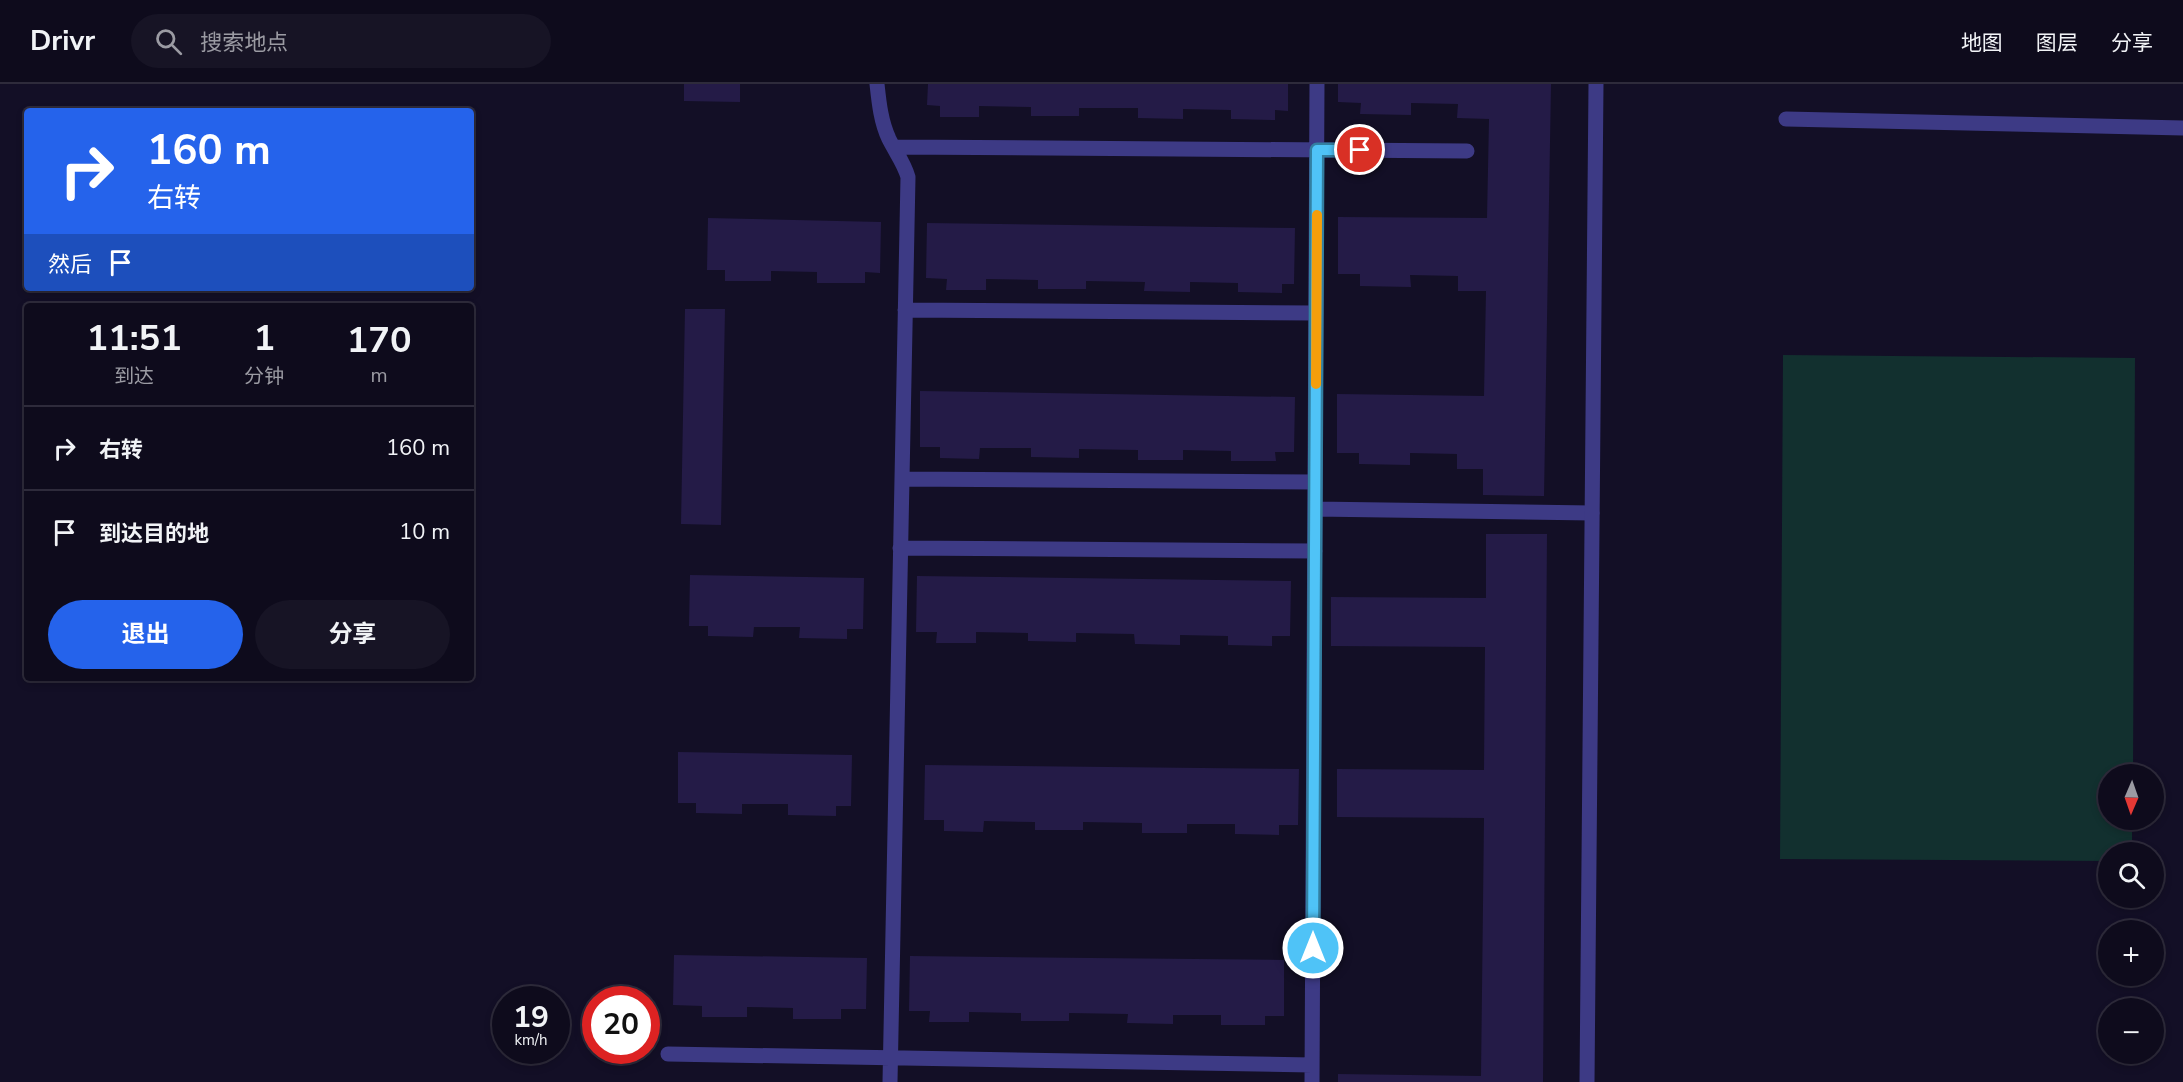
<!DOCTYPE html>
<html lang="zh">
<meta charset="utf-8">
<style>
:root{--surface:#0e0b1c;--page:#171425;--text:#f1f3f6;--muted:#9b9ba3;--line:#2e2b3b;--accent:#2563eb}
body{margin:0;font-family:"Nunito Sans","Noto Sans SC",sans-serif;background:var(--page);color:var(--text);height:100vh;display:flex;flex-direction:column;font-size:22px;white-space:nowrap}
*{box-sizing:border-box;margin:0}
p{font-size:20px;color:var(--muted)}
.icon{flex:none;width:33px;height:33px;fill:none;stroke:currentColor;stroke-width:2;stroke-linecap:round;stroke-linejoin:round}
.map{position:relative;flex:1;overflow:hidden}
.panel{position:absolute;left:24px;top:219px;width:450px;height:378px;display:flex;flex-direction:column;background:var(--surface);border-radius:6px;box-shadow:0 3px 9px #0003,0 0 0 2px var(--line)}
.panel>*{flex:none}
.top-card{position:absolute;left:24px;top:24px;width:450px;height:183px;border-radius:6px;box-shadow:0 3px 9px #0003,0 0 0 2px var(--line);background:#2563eb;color:#fff;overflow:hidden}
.needle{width:39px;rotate:182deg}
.fabs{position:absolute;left:2098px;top:680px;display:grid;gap:12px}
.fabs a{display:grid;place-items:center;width:66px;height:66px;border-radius:50%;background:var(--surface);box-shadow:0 3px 9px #0003,0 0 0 2px var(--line);font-size:30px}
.speed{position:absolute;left:492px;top:902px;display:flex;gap:12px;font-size:30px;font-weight:700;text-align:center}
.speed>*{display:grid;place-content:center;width:78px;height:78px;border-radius:50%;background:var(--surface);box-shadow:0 3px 9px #0003,0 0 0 2px var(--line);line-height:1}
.speed small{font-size:15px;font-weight:400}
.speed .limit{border:9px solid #d22;background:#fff;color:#111}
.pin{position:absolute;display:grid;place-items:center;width:51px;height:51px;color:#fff;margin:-26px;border:3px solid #fff;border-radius:50%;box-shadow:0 2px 6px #0007}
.me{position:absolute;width:66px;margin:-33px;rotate:0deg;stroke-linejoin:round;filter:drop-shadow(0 0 4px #0008)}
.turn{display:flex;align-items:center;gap:21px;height:126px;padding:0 24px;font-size:27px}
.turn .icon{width:78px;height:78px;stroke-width:2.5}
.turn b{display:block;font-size:42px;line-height:51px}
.then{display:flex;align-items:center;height:57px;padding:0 24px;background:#0003;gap:12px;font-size:22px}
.eta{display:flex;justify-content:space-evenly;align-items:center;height:102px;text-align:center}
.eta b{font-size:36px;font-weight:700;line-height:42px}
.action{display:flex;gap:12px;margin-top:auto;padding:12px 24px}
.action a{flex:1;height:69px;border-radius:36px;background:var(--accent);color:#fff;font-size:24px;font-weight:700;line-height:69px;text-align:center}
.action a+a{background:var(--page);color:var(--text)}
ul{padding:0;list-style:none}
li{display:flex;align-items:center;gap:18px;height:84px;padding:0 24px;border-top:2px solid var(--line)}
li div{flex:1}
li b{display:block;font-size:22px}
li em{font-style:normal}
header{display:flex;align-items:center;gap:36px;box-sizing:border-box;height:84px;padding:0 30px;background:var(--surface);border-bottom:2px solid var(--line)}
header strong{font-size:28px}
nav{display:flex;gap:33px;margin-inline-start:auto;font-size:21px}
.search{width:420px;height:54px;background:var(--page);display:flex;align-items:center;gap:15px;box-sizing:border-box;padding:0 21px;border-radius:33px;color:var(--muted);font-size:22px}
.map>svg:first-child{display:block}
</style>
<header>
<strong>Drivr</strong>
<div class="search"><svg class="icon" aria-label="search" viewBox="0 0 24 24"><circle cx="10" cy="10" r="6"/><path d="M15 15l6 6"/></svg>搜索地点</div>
<nav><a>地图</a><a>图层</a><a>分享</a></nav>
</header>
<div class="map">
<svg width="2183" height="998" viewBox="0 0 2183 998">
<rect width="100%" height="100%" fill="#130f26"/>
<path fill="#12302f" d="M1783 271 2135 274 2133 690H2109V735H2132V768H2109V777L1780 775Z"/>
<path fill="#241b47" d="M684 0H740V18L684 17Z
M928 0H1288V27L1275 26V36L1231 35V26L1183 25V35L1138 34V24H1079V32H1031V23L979 22V33H940V22L927 21Z
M1338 0H1551L1544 412 1483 411V385H1457V370L1410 369V381L1359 380V369H1337V310L1484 312 1486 207H1458V192L1410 191 1411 203 1360 202V190H1338V133L1487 134 1489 35 1457 34 1458 20 1411 19V31L1360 30 1361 19 1338 18Z
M708 134 881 138 880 189 865 188V199H817V188L771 187V197H725V186H707Z
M927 139 1295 144 1294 200H1282V209L1238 208V199L1190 198V208L1144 207 1145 198 1086 197V205H1038V196L986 195V206H946L947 195 926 194Z
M685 225H725L721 441 681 440Z
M920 307 1295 313 1294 368H1275L1276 377H1231V367L1183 366V376H1138V366L1079 365V374L1031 373V364H980L979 375 940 374V363H920Z
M1486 450H1547L1543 998H1338V990L1481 992 1484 734 1337 733V685L1484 686 1485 563 1331 562V513L1486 514Z
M690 491 864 494 863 545H847V555L799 554 800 543H754L753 553 708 552V542H689Z
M917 492 1291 497 1290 552H1272V562L1228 561V552L1180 551V561L1135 560 1134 550 1076 549V558L1028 557V549L976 548V559H936L937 548H916Z
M678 668 852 671 851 722H836V732L788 731V720H742V730L696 729V719H678Z
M925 681 1299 685 1298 741H1279V751L1235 750V740H1187V749H1142V739L1083 738V746H1035V738L984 737 983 748 944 747V736H924Z
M674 871 867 874 866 925H841V935H793V924L747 923V933H702V922L673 921Z
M910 872 1284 876V932H1265V941H1221V931H1173V940L1127 939 1128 930 1069 929V937H1021V929L969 928V938H929L930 927H909Z"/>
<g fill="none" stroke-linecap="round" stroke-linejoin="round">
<path stroke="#3d3a85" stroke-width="15" d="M877 0C879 19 881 38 889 55 896 69 904 79 908 93L890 998
M1786 35 2183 44
M894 63 1467 67
M905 226 1316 229
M902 395 1315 398
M1315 425 1592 429
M900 464 1315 467
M668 970 1312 981
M1312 998 1317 0"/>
<path stroke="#3d3a85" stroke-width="15" d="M1587 998 1596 0"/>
</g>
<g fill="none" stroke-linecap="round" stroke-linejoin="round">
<g stroke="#337fa1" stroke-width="15">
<path id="route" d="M1313 864 1317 66H1360"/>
</g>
<use href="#route" stroke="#4fc3f7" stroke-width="10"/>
<path stroke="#f59e0b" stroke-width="10" d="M1316 300 1317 131"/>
</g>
</svg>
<div class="fabs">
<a><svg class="needle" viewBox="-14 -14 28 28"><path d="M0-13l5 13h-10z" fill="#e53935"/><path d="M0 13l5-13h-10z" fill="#9b9ba3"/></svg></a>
<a><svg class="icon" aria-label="search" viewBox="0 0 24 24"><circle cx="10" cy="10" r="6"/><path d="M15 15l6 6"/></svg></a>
<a>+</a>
<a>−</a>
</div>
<div class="speed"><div>19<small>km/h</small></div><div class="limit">20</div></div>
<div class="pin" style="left:1360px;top:66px;background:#d93025"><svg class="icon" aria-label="arrive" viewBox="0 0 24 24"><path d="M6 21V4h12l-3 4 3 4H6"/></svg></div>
<svg class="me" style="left:1313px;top:864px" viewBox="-20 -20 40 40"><circle r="17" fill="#4fc3f7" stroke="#fff" stroke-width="3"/><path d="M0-11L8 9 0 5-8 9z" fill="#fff"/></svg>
<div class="top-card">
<div class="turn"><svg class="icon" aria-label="right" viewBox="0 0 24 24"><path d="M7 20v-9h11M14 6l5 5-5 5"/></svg><div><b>160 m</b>右转</div></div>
<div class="then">然后<svg class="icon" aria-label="arrive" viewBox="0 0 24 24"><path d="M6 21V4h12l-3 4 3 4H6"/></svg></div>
</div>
<section class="panel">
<div class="eta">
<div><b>11:51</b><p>到达</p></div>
<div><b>1</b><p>分钟</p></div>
<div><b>170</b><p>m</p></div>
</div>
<ul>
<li><svg class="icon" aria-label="right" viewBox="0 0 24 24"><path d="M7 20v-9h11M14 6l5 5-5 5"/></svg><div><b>右转</b></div><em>160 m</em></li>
<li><svg class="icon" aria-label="arrive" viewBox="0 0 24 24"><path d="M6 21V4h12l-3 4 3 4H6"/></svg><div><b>到达目的地</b></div><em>10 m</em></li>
</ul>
<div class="action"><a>退出</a><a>分享</a></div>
</section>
</div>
